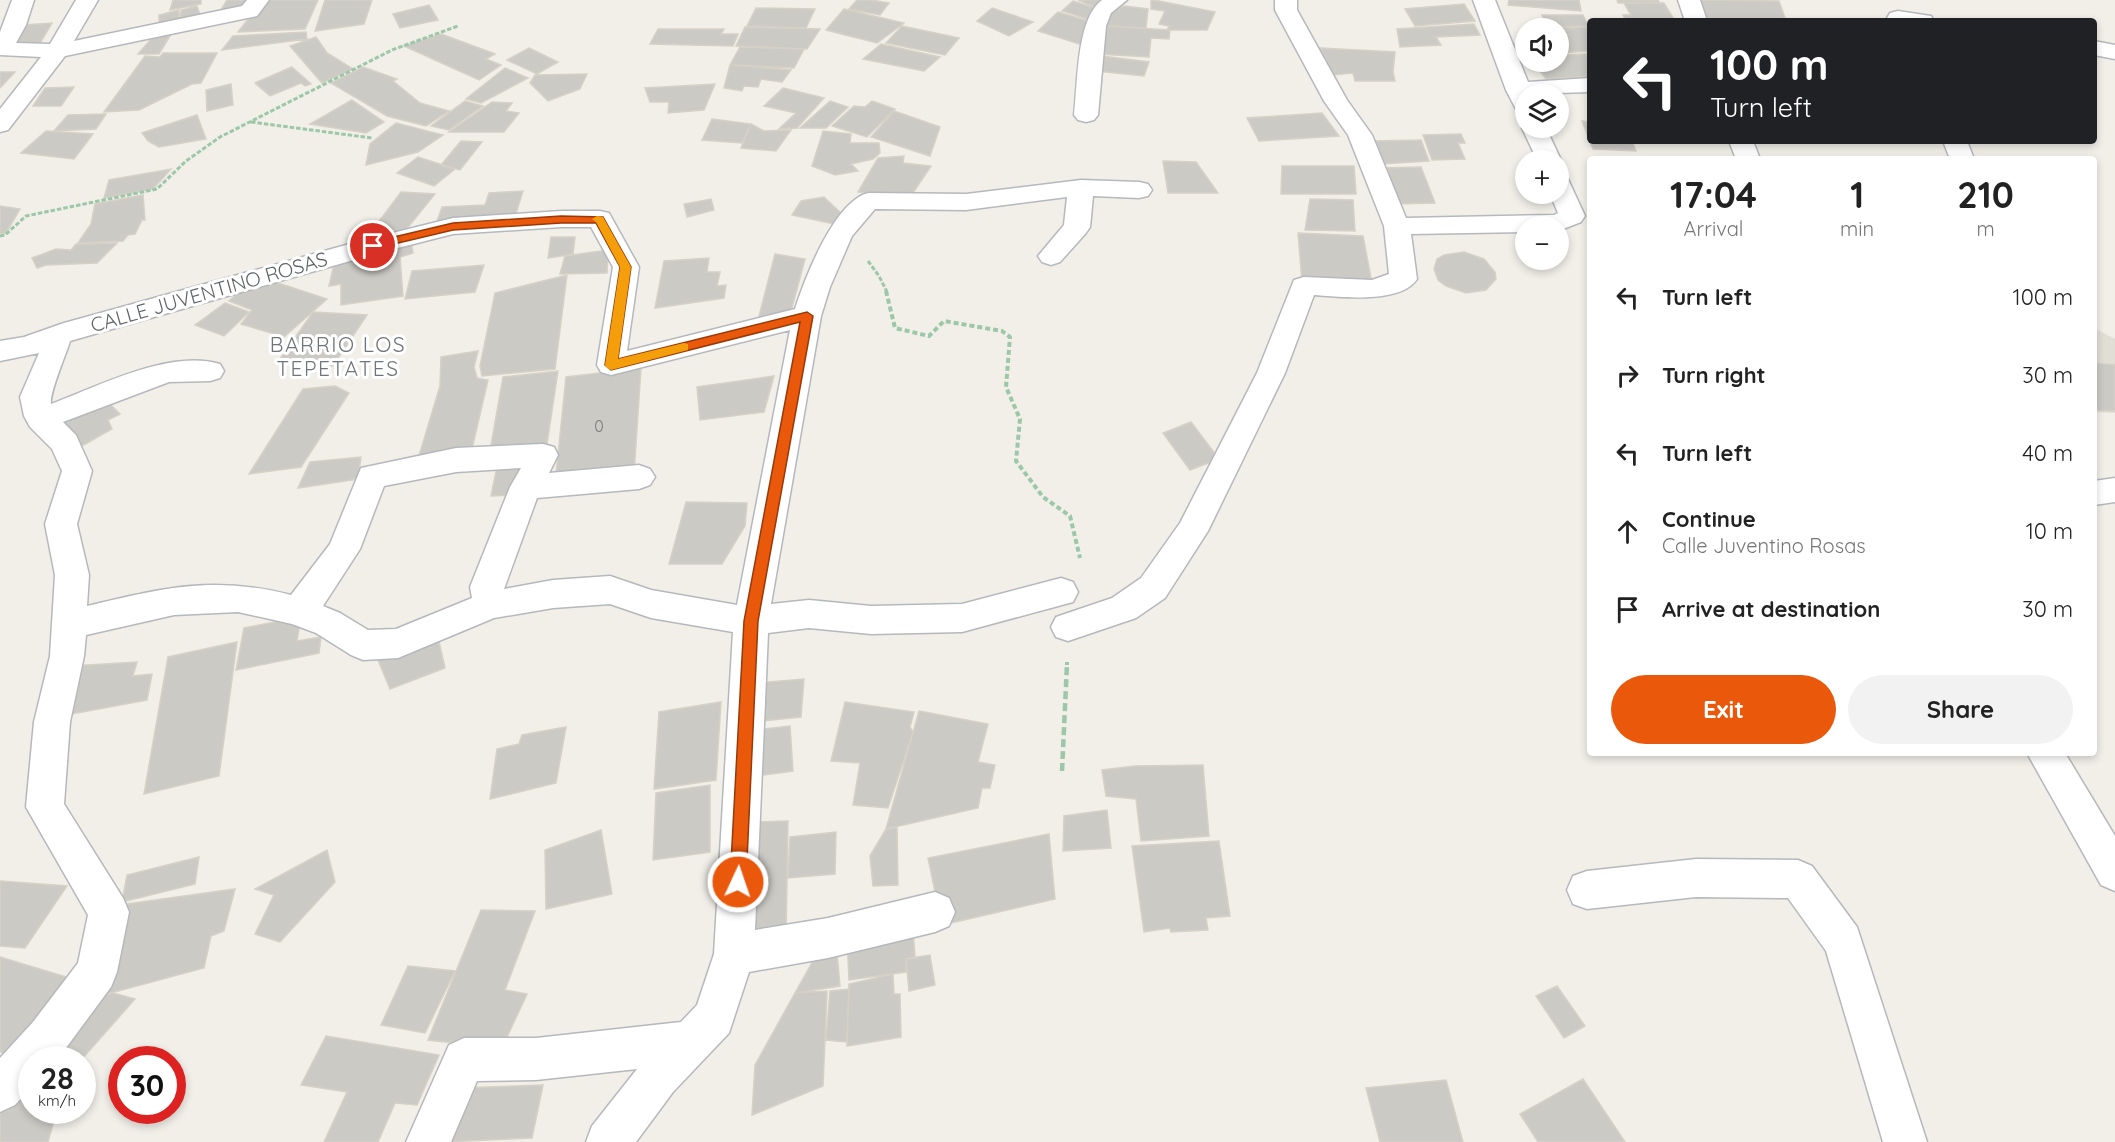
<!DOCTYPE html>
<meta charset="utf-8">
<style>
:root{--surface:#fff;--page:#f2f2f2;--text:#222;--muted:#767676;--accent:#ea580c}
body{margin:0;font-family:Quicksand,sans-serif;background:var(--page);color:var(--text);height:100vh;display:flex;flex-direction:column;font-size:22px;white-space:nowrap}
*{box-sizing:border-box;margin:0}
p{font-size:20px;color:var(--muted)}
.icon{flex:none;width:33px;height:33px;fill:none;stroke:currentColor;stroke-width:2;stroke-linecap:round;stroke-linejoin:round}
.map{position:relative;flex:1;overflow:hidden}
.side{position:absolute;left:1587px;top:156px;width:510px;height:600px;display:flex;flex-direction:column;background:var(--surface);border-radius:6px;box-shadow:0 3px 9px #0003}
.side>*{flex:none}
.top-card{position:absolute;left:1587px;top:18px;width:510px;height:126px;border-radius:6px;box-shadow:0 3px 9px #0003;background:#202124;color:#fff;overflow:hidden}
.fabs{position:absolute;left:1515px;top:18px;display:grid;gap:12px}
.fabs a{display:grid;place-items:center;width:54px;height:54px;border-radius:50%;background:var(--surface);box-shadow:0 3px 9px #0003;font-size:30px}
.speed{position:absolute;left:18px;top:1046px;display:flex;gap:12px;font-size:30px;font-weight:700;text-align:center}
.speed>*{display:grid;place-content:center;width:78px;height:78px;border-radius:50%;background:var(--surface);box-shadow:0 3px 9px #0003;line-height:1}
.speed small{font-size:15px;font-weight:400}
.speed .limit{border:9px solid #d22;background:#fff;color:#111}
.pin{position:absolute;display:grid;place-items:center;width:51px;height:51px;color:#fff;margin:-26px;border:3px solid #fff;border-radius:50%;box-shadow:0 2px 6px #0007}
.me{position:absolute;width:66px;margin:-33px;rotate:3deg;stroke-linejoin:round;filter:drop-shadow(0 0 4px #0008)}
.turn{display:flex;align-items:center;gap:21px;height:126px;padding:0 24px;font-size:27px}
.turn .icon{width:78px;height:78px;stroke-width:2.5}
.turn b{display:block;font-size:42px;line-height:51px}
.eta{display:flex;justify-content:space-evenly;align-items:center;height:102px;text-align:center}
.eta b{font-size:36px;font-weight:700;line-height:42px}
.button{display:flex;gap:12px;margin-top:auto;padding:12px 24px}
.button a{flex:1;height:69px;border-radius:36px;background:var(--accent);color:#fff;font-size:24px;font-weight:700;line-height:69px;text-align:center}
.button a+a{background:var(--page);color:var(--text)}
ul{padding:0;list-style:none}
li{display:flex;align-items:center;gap:18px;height:78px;padding:0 24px}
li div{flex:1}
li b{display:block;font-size:22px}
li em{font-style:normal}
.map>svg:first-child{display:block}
</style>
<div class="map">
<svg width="2115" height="1142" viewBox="0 0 2115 1142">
<rect width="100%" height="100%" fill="#f1efe8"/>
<path fill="#e1ded6" d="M2094 328 2115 339V413L2094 412Z"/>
<path fill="#cccac5" stroke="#d6d1c6" stroke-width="1.5" d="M173 0H201V4L170 10Z
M227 0H255L249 8 219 13Z
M263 0H318L305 29 238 32Z
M325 0H372L364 24 315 31Z
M857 0H871L889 3 880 15 849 9Z
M1078 0H1116L1103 10Z
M1151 0H1154L1215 12 1207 30H1167L1169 26 1159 24 1165 11 1151 9Z
M1509 0H1579L1581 11 1508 5Z
M1617 0H1658L1659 2 1618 3Z
M1697 0 1779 1 1785 18H1706Z
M1073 1 1099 9 1094 21 1062 11Z
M1624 3H1664L1675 21H1626L1623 15H1631Z
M1464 4 1475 21 1415 26 1405 9Z
M429 5 438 20 400 28 393 14Z
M197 6 201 18 180 22 181 10Z
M1125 6 1148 9 1146 28 1103 26 1107 12Z
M756 8 815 9 806 28 747 26Z
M992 8 1033 22 1009 36 977 21Z
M844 9 904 23 877 43 826 30Z
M179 10V23L159 26V15Z
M1058 12 1092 22 1089 47 1038 31Z
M1542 15H1583L1588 26 1546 27Z
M52 23 39 45 10 48 23 25Z
M1474 24 1480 35 1436 37 1441 45 1400 47 1397 29Z
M902 26 959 38 945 55 886 43Z
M1103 26 1170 30 1169 39 1151 38 1149 57 1098 54Z
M745 27 820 29 807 49 736 46Z
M1588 27 1590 51 1558 53V28H1554Z
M658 29H724L721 34H738L733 46 650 44Z
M158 31H173L159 54H138Z
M306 32 307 39 222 50 233 36Z
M441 34 495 54 486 59 501 65 479 80 404 46Z
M316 37 327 53 353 69 322 83 290 46Z
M1526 43V55H1518L1513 44Z
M881 44 940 57 924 71 863 59Z
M740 47 804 49 794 68 730 65Z
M529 48 558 62 537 74 507 60Z
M1320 48 1395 52 1393 72 1395 81H1355L1353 73 1333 75Z
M163 53H217L201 83 192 84 139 110 104 112 145 56 160 57Z
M1586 54 1590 63V76L1546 79 1533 62H1558V55Z
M1102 56 1149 62 1144 76 1097 71Z
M730 65 791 70 782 82 761 79 758 87 744 86 742 91 724 88Z
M292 67 311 84 305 86 301 83 270 96 255 83Z
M363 67 397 79 393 81 420 103 449 111 426 126 387 116 331 83Z
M505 68 528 78 481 103 466 99Z
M0 72H15L0 88Z
M587 74 580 89 548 101 530 83 535 75Z
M231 84 233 105 207 111 206 90Z
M715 84 704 110 668 113 669 102H650L645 88Z
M74 87 61 106H33L45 88Z
M783 88 824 98 797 128 779 129 796 113 764 106Z
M352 100 384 122 366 133 310 124Z
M465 101 483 106 449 130 431 126Z
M830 101 848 107 826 128H800Z
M872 101 895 109 867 137 832 126 854 106 865 107Z
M492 102 512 103 506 111 519 113 504 132H449Z
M894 111 940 127 930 156 871 137Z
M1322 113 1339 136 1259 141 1247 118Z
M106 114 96 129 54 131 68 115Z
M197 115 206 139 159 147 148 141 142 133Z
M712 119 751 124 742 143 702 140Z
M1582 121 1590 122V141H1632L1636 151 1593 149Z
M396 123 443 135 418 152 366 165 370 144Z
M751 124 764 131 791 130 776 151 741 148Z
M46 131 93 134 74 159 21 153Z
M823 131 851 134 850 143H879L880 153 873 159 851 164 858 171 835 175 812 166Z
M1461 134 1465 143H1458L1465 159 1432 160 1423 135Z
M1421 140 1429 161 1380 164 1373 141Z
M461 141 482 142 460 170 441 165Z
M904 156 903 163 931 166 909 199 858 192 878 158Z
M418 157 455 169 434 186 397 173Z
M1163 161 1196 162 1218 193H1168Z
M1282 166H1354L1356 194H1281Z
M1421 167 1435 203 1393 204 1381 168Z
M171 169 153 189 104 198 109 180Z
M523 191 514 220 436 224 442 207 485 205 489 193Z
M401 192 435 194 405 231 374 228Z
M143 195 145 220H142L135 234 128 235 123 241 78 243 91 224 95 204Z
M824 197 841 213 834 224 792 215 801 201Z
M711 199 714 210 687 217 684 204Z
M1310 199 1353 200 1355 231 1305 230Z
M0 206 20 209 6 233 0 234Z
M1298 233 1363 236 1372 283 1302 282Z
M551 237H575L573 254 548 258Z
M411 241 413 253 400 257 403 296 341 305V284L329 286 335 259Z
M117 243 97 263 46 265 37 268 32 258 56 249 71 250 76 244Z
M608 250 607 273 560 274 565 256Z
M1464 252 1484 259 1495 272 1496 279 1486 290 1466 293 1446 286 1438 280 1434 269 1437 259 1444 255Z
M775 254 805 259 790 315 758 320Z
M709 258 707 272H720L717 286 726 285 724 298 655 308 664 261Z
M484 265 475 292 405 299 412 271Z
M567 275 555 369 482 376 480 366 495 293Z
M269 280 327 299 284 337 241 324 252 310 229 301 245 286Z
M225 303 249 312 224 336 195 325Z
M313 312 367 315 333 366 277 363Z
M478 351 474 367 477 378 488 380 471 453 418 459 440 386 441 357Z
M2094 363 2115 365V411L2094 410Z
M641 368 634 474 555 484 566 377Z
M558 371 547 444 490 451 503 377Z
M774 376 764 412 700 420 697 387Z
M335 386 349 393 301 467 249 474 303 389Z
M103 397 120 414 108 420 112 429 80 447 51 419Z
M1191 422 1219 459 1190 470 1163 433Z
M361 457 358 479 298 488 310 462Z
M498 462 520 463 515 495 491 496Z
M686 502 747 503 745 526 722 564H669Z
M301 617 297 641 321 637 319 653 236 670 244 628Z
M437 633 445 668 390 689 378 660Z
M237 642 219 776 144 794 168 657Z
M137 662 133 676 152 674 147 700 60 716 71 666Z
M804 679 801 717 753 722 755 683Z
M721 702 716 780 654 789 659 712Z
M845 702 914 712 910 727 913 732 888 808 853 805 860 763 831 761Z
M919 711 988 724 978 762 995 765 990 788H982L978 808 886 829Z
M790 726 793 771 756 776 755 730Z
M566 727 556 783 490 799 497 749 519 744 522 735Z
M1203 765 1209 836 1141 841 1136 799 1106 796 1102 770 1135 766Z
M710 785V852L653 860 656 793Z
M1107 810 1111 848 1063 851 1064 816Z
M788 821 786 937 751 938 758 822Z
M897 827 898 885 873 886 870 856 886 829Z
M601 830 612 894 546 909 545 850Z
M836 832 835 874 788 878 790 837Z
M1049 834 1055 899 942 925 928 858Z
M1219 841 1230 916 1206 918 1208 930 1171 932 1170 928 1144 932 1132 846Z
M327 850 335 882 280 942 255 934 274 895 255 889Z
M199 857 195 884 122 902 127 875Z
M0 881 67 886 25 948 0 946Z
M235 889 224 931 211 936 204 968 96 997 127 904Z
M481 910 535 911 505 990 527 994 502 1048 428 1040Z
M913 928 915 958 906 959V972L849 980 847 937Z
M836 941 840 986 795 993 823 943Z
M930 955 935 985 909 991 906 959Z
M0 957 79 981 20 1056 0 1052Z
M408 966 455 971 425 1033 381 1025Z
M893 974 894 994H900L901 1037 847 1046 849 984Z
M1557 986 1585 1026 1564 1038 1536 996Z
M849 989 847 1042 826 1040 830 991Z
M827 991 823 1086 752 1115 755 1065 795 993Z
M113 993 135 999 82 1059H33L96 997Z
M326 1036 439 1055 417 1105 395 1103 378 1142H324L347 1092 301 1085Z
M14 1079 32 1088V1110H57L48 1142H0V1095Z
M1583 1079 1625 1142H1538L1520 1114Z
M1446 1080 1463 1142H1380L1366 1088Z
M543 1085 532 1138 444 1142 458 1088Z"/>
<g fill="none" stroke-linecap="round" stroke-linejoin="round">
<g stroke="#b5b8bc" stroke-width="3">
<path id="minor" d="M12 0H34L26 25 16 43 50 44 76 0H98L74 41 242 6 247 0H269L257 16 65 56 8 130 0 132V109L41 57 0 55V32Z
M1102 0H1127L1111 13 1106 26 1098 115 1094 120 1086 122 1078 120 1074 115C1078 84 1076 19 1102 0Z
M1275 0H1297V10L1347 100 1372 135 1406 218 1554 215 1558 213 1550 194H1558V174L1567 177 1585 216 1581 222 1558 231V226H1526V232L1411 234 1417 279C1401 304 1340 297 1314 295L1285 373 1208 531 1165 598 1136 618 1068 641 1056 637 1051 627 1056 617 1112 598 1141 578 1180 523 1257 373 1294 280 1304 277 1372 280 1389 274 1384 226 1348 135 1324 101 1275 10Z
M1473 0H1495L1528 82 1590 78V92L1526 94V115L1518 113 1506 90Z
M1678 0H1700L1707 21H1685Z
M1898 11 1931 16 1934 21H1889L1887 18 1890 13Z
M2094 41 2115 45V59L2094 55Z
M1526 123V128H1546L1561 160 1558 164V160H1537L1522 128Z
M1729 141H1753L1760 159H1736Z
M1943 141H1967L1974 159H1950Z
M1081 180 1139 182 1148 184 1152 190 1148 196 1139 198 1093 196 1090 227 1086 233 1060 262 1051 265 1042 262 1038 256 1064 225 1067 197 966 210 875 209 852 236 830 287 821 316 771 604 809 600 871 606 962 604 1061 578 1073 582 1078 592 1073 602 962 632 871 634 809 628 768 633 755 930 828 918 935 892 949 898 955 912 949 926 935 932 828 958 749 972 729 1033 673 1092 636 1142H586L592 1126 637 1069 536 1080 477 1081 451 1142H406L449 1045 464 1038H536L681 1022 697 1005 714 954 733 632 651 618 610 604 553 608 494 618 398 658 363 660 351 655 316 633 292 624 238 612 174 615 86 635 84 656 70 722 64 804 123 898 129 912 117 972 111 987 63 1052 57 1059H32V1087L15 1105 0 1112V1058L33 1022 78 963 88 915 26 807 34 722 50 656 55 575 45 524 62 471 52 449 30 427 24 416 20 397 39 353 0 361V341L24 337 64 323 364 240 453 218 561 211H600L609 213 639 267 627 351 795 309C805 278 834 202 868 193L966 194ZM561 227H591L613 267 597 365 601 372 611 375 790 330 737 605 651 590 610 576 553 580 504 589 537 498 639 489 650 485 655 477 650 469 639 465 549 473 558 455 554 447 543 444 456 448 361 468 330 544 291 595C213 575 163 588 87 606L89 575 77 524 92 471 76 435 63 422 169 382 210 381 220 378 224 371 220 364C170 349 99 386 51 404 49 393 66 355 70 341L378 253 453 234ZM521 468 510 487 470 587 472 598 396 629 368 630 340 613 323 606 360 549 384 486 456 472Z
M2115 478V502L2094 505V481Z
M2027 753H2065L2115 836V891L2101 885Z
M1696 859 1798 860 1812 866 1857 927 1927 1142H1883L1826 951 1788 898 1696 897 1587 909 1573 904 1567 890 1573 876 1587 871Z"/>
</g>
<path stroke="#9cc7a9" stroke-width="3" stroke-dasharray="4.5 2" stroke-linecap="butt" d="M251 122 372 138
M0 236 5 235 26 216 157 189 186 161 220 137 392 50 458 26
M868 261 879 276 887 292"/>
<path stroke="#9cc7a9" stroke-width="4" stroke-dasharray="5 3" stroke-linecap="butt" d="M886 291 895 328 929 336 944 321 1002 331 1010 337 1006 387 1020 419 1016 461 1043 497 1070 516 1080 558
M1067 665V662"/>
<path stroke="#9cc7a9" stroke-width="4.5" stroke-dasharray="8 4" stroke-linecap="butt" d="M1062 771 1067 664"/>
<use href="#minor" fill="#fff" fill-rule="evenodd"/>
</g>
<path fill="#ea580c" stroke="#983908" stroke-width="1.5" d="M561 216 603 217 631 267 618 359 807 312 813 316 758 621 746 882 744 888 738 890 732 888 730 882 744 621 800 322 611 370 605 365 620 267 596 223H561L453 230 373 249 368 246 373 242 453 223Z"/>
<path fill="#f59e0b" d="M597 216 603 217 631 267 618 359 684 343 688 344V350L611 370 607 368 605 365 620 267 596 222 592 219Z"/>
<g text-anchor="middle" stroke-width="6" stroke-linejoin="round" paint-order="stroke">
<g font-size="16" fill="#7a7d7f">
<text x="599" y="432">0</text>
</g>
<g font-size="20" fill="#5f6368" stroke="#fff">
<text transform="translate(209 292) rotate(-16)" y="7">CALLE JUVENTINO ROSAS</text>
</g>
<g font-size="21" letter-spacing="1.5" fill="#70757a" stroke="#fff">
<text x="338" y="352">BARRIO LOS<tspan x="338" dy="24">TEPETATES</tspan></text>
</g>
</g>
</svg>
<div class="fabs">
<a><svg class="icon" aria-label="sound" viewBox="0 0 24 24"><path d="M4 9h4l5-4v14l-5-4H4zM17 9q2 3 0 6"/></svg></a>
<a><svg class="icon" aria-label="layers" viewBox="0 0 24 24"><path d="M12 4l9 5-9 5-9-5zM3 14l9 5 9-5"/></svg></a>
<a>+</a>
<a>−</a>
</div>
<div class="speed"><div>28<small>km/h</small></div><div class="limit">30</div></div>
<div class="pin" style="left:373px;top:246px;background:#d93025"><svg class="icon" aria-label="arrive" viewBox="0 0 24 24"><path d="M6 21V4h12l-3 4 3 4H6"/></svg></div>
<svg class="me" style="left:738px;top:882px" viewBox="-20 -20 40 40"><circle r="17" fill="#ea580c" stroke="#fff" stroke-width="3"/><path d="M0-11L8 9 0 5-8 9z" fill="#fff"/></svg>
<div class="top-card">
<div class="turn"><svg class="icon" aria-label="left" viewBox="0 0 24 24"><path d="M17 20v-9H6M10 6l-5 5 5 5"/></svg><div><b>100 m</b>Turn left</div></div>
</div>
<section class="side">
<div class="eta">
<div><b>17:04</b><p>Arrival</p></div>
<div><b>1</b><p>min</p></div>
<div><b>210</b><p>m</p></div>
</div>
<ul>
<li><svg class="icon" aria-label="left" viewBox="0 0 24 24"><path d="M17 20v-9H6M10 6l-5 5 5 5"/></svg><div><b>Turn left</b></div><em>100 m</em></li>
<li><svg class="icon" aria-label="right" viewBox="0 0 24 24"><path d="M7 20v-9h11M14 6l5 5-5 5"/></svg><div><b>Turn right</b></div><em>30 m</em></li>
<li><svg class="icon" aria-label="left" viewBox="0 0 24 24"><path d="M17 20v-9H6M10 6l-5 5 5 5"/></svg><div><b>Turn left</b></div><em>40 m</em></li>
<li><svg class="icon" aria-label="ahead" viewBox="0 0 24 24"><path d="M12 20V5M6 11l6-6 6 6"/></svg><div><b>Continue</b><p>Calle Juventino Rosas</p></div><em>10 m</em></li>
<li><svg class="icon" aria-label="arrive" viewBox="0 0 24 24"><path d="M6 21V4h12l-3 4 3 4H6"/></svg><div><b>Arrive at destination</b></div><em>30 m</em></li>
</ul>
<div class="button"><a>Exit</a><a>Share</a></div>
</section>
</div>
